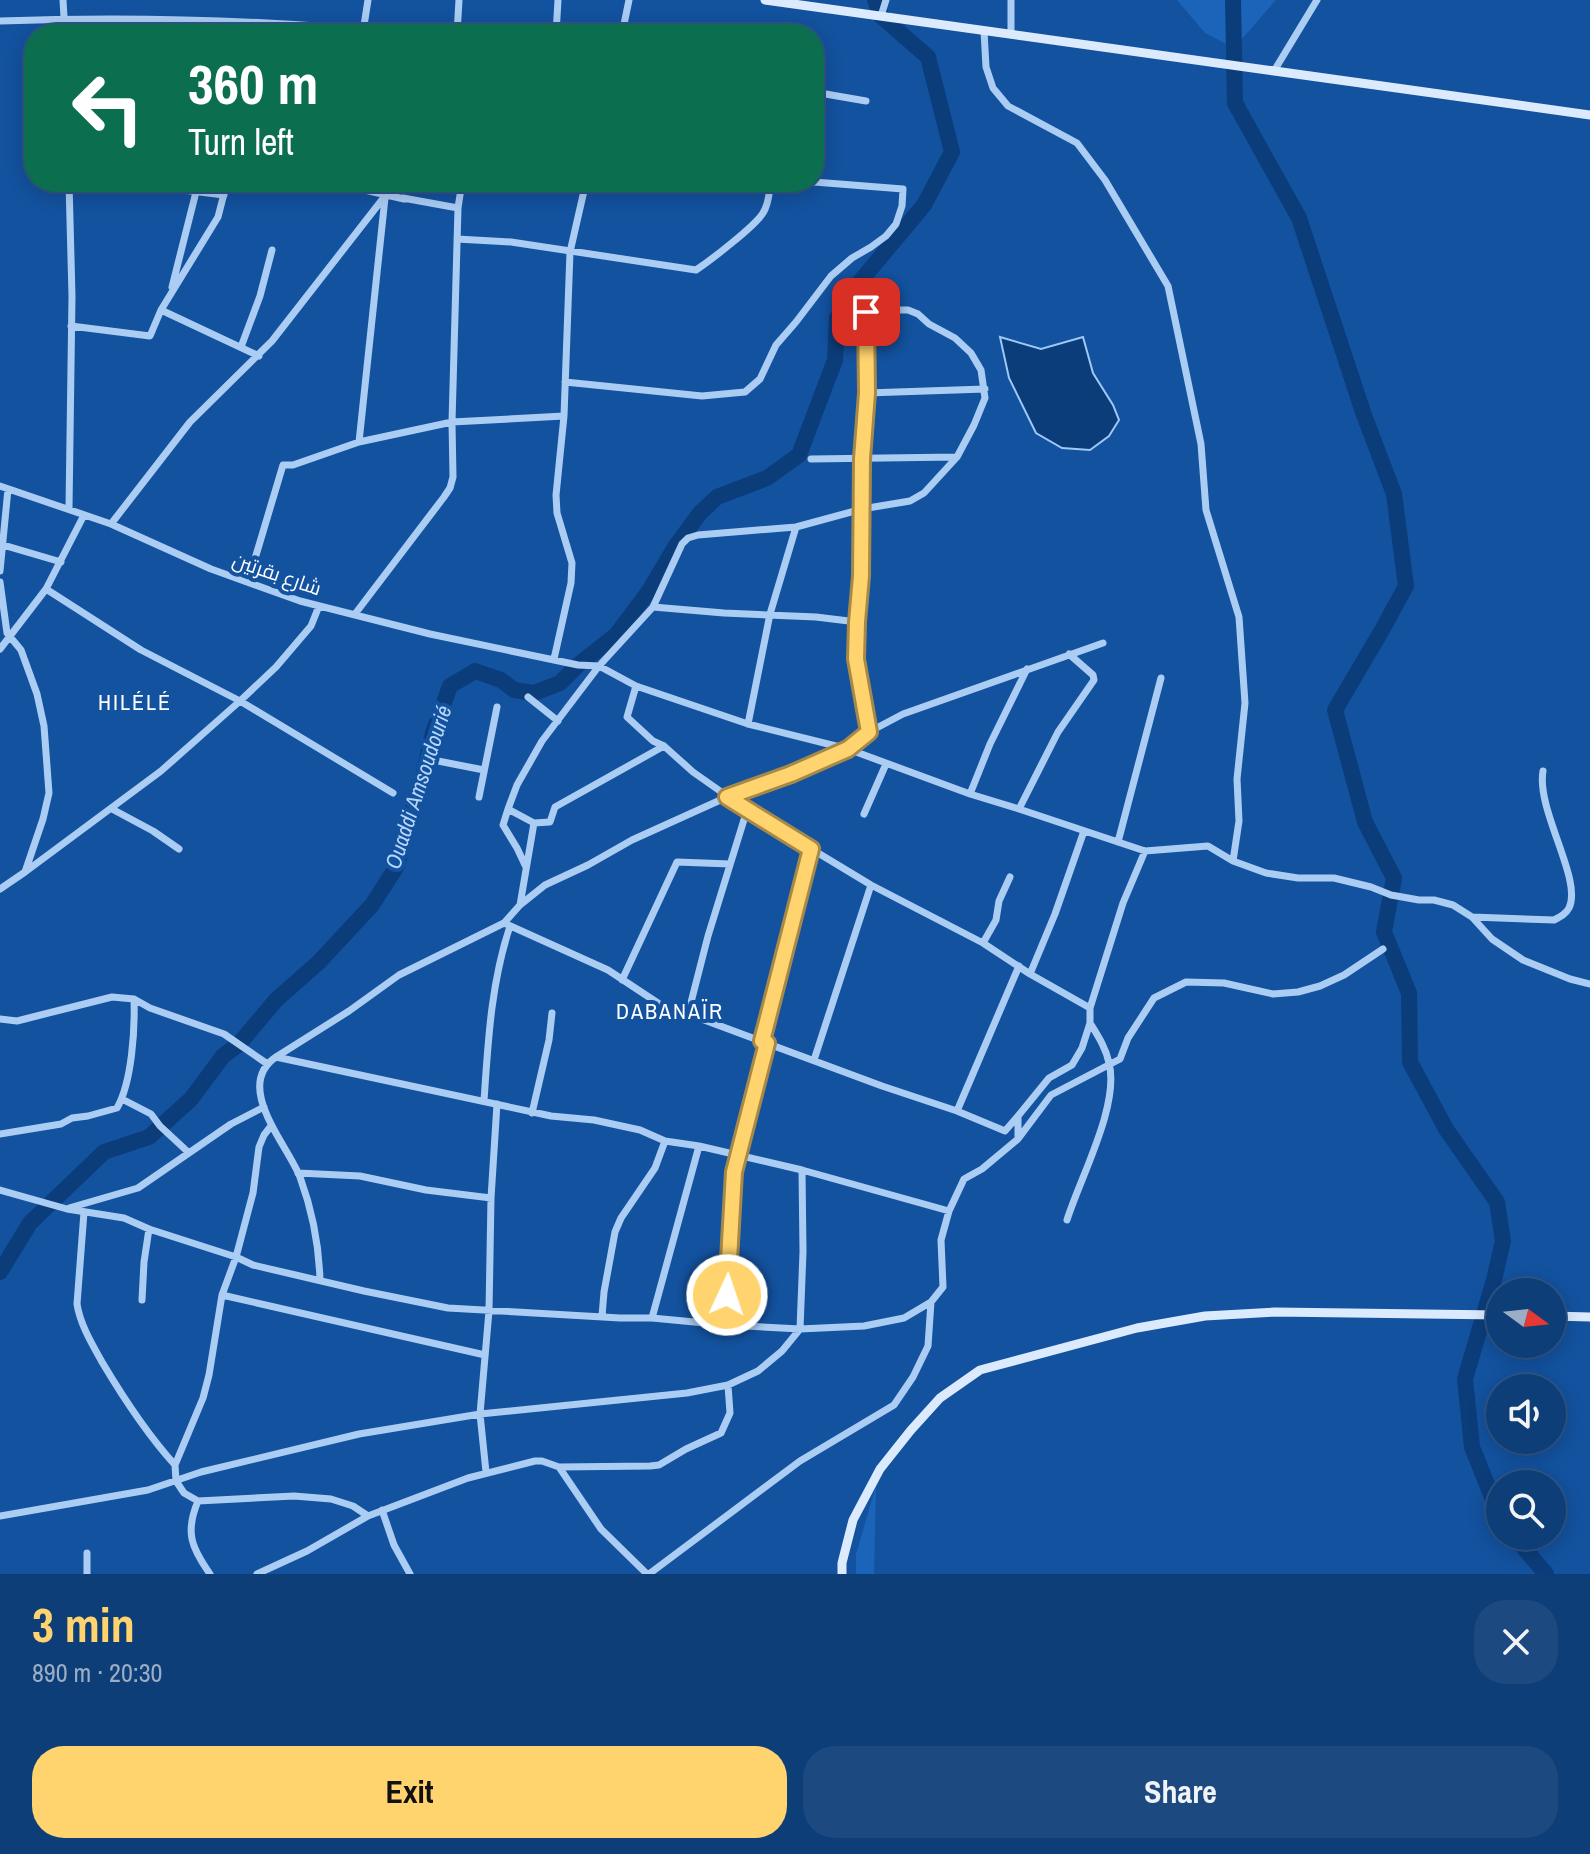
<!DOCTYPE html>
<meta charset="utf-8">
<style>
:root{--surface:#0e3e77;--page:#1c497f;--text:#f1f3f6;--muted:#9baec6;--line:#2e5789;--accent:#ffd36e}
body{margin:0;font-family:"Archivo Narrow",Cairo,sans-serif;background:var(--page);color:var(--text);height:100vh;display:flex;flex-direction:column;font-size:30px;white-space:nowrap}
*{box-sizing:border-box;margin:0}
p{font-size:26px;color:var(--muted)}
.icon{flex:none;width:44px;height:44px;fill:none;stroke:currentColor;stroke-width:2;stroke-linecap:round;stroke-linejoin:round}
.map{position:relative;height:1574px;overflow:hidden}
.side{display:flex;flex-direction:column;background:var(--surface);flex:1}
.side>*{flex:none}
.top-card{position:absolute;left:24px;top:24px;width:800px;height:168px;border-radius:32px;box-shadow:0 4px 20px #0003,0 0 0 2px var(--line);background:#0b6e4f;color:#fff;overflow:hidden}
.needle{width:52px;rotate:105deg}
.tools{position:absolute;left:1486px;top:1278px;display:grid;gap:16px}
.tools a{display:grid;place-items:center;width:80px;height:80px;border-radius:50%;background:var(--surface);box-shadow:0 4px 20px #0003,0 0 0 2px var(--line);font-size:40px}
.pin{position:absolute;display:grid;place-items:center;width:68px;height:68px;color:#fff;margin:-34px;border-radius:16px;box-shadow:0 4px 12px #0006}
.me{position:absolute;width:88px;margin:-44px;rotate:3deg;stroke-linejoin:round;filter:drop-shadow(0 0 6px #0008)}
.turn{display:flex;align-items:center;gap:28px;height:168px;padding:0 32px;font-size:36px}
.turn .icon{width:104px;height:104px;stroke-width:2.5}
.turn b{display:block;font-size:56px;line-height:68px}
.round{display:grid;place-items:center;flex:none;width:84px;height:84px;border-radius:32px;background:var(--page)}
.summary{display:flex;align-items:center;justify-content:space-between;height:136px;padding:0 32px}
h1{font-size:48px;font-weight:700;line-height:60px;color:var(--accent)}
.action{display:flex;gap:16px;margin-top:auto;padding:16px 32px}
.action a{flex:1;height:92px;border-radius:32px;background:var(--accent);color:#111;font-size:32px;font-weight:700;line-height:92px;text-align:center}
.action a+a{background:var(--page);color:var(--text)}
.map>svg:first-child{display:block}
</style>
<div class="map">
<svg width="1590" height="1574" viewBox="0 0 1590 1574">
<rect width="100%" height="100%" fill="#13529f"/>
<path fill="#1b64b9" d="M1177 0H1276L1234 48 1205 33Z
M876 1486 874 1574H856V1554Z"/>
<path fill="#0c3d7b" stroke="#9dc8f7" stroke-width="2" d="M1000 337 1041 349 1083 337 1093 373 1113 405 1119 420 1109 436 1090 450 1062 448 1036 433 1009 378Z"/>
<g fill="none" stroke-linecap="round" stroke-linejoin="round">
<path stroke="#0c3d7b" stroke-width="16" d="M1233 0 1235 103 1299 218 1364 415 1394 494 1406 586 1382 630 1335 710 1365 822 1394 878 1384 932 1409 993 1410 1062 1446 1129 1497 1202 1503 1241 1494 1280 1465 1379 1472 1447 1500 1517
M0 1272 30 1223 104 1152 149 1137 191 1099 223 1056 239 1044 276 1000 319 962 372 905 397 866 405 831 422 780 433 733 450 686 475 671 501 680 514 690 534 693 560 683 578 665 616 635 649 591 675 547 700 513 717 497 767 478 799 455 835 360 837 318 858 284 924 205 952 152 928 57 881 16 875 0
M1514 1536 1546 1574"/>
<path stroke="#abcdf4" stroke-width="7" d="M63 0 65 34
M881 16 886 0
M0 21C136 16 272 20 407 34
M984 31 986 67 993 88 1008 106 1077 143 1105 180 1168 286 1201 444 1206 510 1239 617 1245 703 1237 779 1239 821 1233 861
M363 32 368 0
M457 34 459 0
M556 34 558 0
M622 34 629 0
M1011 34V0
M1274 71 1317 0
M814 92 866 101
M330 182 404 199
M135 184 224 195
M403 198 458 208
M457 239 511 242 696 270C711 260 755 226 763 213 769 204 769 192 771 182
M172 287 196 192
M161 310 259 356
M71 326 150 336 161 310 218 217 227 182
M241 347 260 296 272 250
M565 382 702 396 745 392 760 379 776 345 796 322 831 276 852 258 871 247 886 236 896 224 902 206 903 189 814 182
M867 393 985 389
M359 442 385 198
M811 459 956 457
M0 486 111 524 211 569 300 601 430 634 578 665 599 666 636 686 748 724 848 749 970 794 1019 809 1145 851 1208 846 1233 861 1266 873 1298 878H1334L1371 887 1391 895 1419 900H1434L1453 905 1472 917 1492 939 1523 960 1570 979 1590 984
M69 508 72 296 69 182
M111 524 190 422 272 341 385 196
M0 544 61 562
M0 571 8 489
M0 582 7 633 21 650 37 694 44 726 49 793 43 819 25 872 0 889
M248 582 283 465H293L359 442 452 422 564 416
M46 589 141 650 240 701 393 793
M653 607 724 613 816 617 857 622
M355 614 444 497 450 488 453 477 452 422 458 208 462 182
M0 649 46 589 84 515
M554 659 571 583 572 563 557 513 556 495 564 416 570 252 586 182
M636 686 627 717 653 741 664 746 693 772 747 810 871 885 983 943 1030 974 1090 1008 1123 903 1145 851
M528 697 558 721
M748 724 770 614 796 527
M438 761 484 770
M970 794 990 744 1027 669
M479 797 497 707
M112 809 153 831 179 849
M508 809 503 825 517 848 526 867
M1019 809 1058 732 1094 680 1093 675 1069 654
M864 814 886 764
M534 823 508 809 517 785 542 741 599 666 653 607 682 544 688 538 698 535 796 527 862 509 910 501 924 493 957 457 974 425 985 398 981 370 971 353 955 338 929 324 918 314 908 310H870L866 312 867 393 862 459 861 576 857 622 856 659 869 732
M1118 842 1161 678
M25 872 161 771 240 701 276 667 311 626 319 606
M520 905 534 823 550 822 555 807 664 746
M1472 917 1554 920C1560 917 1566 914 1569 908 1583 880 1536 810 1543 771
M504 923 520 905 545 885 588 865 632 840 727 797 791 774 848 749 869 732 903 714 1103 643
M983 943 996 920 999 901 1010 877
M1030 974 1055 914 1084 831
M622 980 677 862 730 864
M688 1014 708 936 747 810
M0 1019 17 1021 112 997 134 999 150 1008 224 1034 266 1063
M762 1041 811 849
M276 1057 349 1011 399 975 504 923 608 970 670 1011 688 1014 882 1086 957 1111 1005 1131 1018 1116V1136
M814 1060 871 885
M122 1099 151 1114 160 1126 188 1152
M484 1101C488 1042 491 983 510 926
M957 1111 1019 966
M532 1113 549 1040 552 1013
M1018 1116 1049 1078 1072 1065 1082 1048 1090 1023V1008
M271 1126 264 1135 259 1147 253 1193 236 1257 222 1295 209 1375 203 1398 175 1465 176 1481 184 1493 198 1501 294 1496 331 1499 353 1506 368 1516 468 1478 535 1461H542L559 1467 601 1529 647 1574
M0 1134 61 1124 72 1118 88 1116 117 1108C132 1082 135 1029 134 999
M298 1173 360 1176 426 1190 491 1198
M0 1190 67 1209 124 1218 149 1229 236 1257 253 1265 364 1291 448 1308 620 1318H652L726 1325 800 1329 864 1326 904 1318 931 1302 943 1287 941 1240 949 1211 964 1179 982 1169 1018 1139 1051 1095 1120 1059 1128 1038 1154 998 1186 982 1224 983 1273 994 1298 992 1320 986 1344 975 1383 949
M69 1208 138 1188 231 1124 264 1107
M84 1212 77 1304C80 1324 92 1344 102 1362 124 1399 146 1433 175 1465
M1067 1220C1080 1178 1120 1105 1109 1063 1106 1048 1098 1036 1090 1023
M320 1280C319 1245 312 1210 300 1177 287 1144 233 1086 276 1057L551 1116 594 1120 640 1130 665 1141 699 1146 802 1170 949 1211
M222 1295 485 1355
M142 1300 144 1262 149 1229
M602 1316 604 1292 615 1232 621 1218 655 1168 665 1141
M652 1318 699 1146
M726 1325 734 1172 767 1043
M559 1467 650 1466 659 1465 686 1449 721 1433 730 1413 728 1385
M486 1472 480 1414 489 1311 491 1198 497 1104
M198 1501C185 1532 191 1547 210 1574
M382 1510 394 1545 410 1574
M0 1516 148 1490 201 1472 359 1434 480 1414 687 1393 728 1385 758 1371 782 1351 800 1329 803 1252 802 1170
M87 1553V1574
M257 1574 307 1551 368 1516
M649 1574 800 1461 894 1405 913 1377 928 1346 931 1302"/>
<path stroke="#dbeafd" stroke-width="9" d="M765 0 1590 115
M1552 1316 1590 1317
M842 1574V1563L853 1520 880 1469 911 1430 940 1398 980 1370 1137 1328 1205 1316 1275 1312 1500 1315"/>
</g>
<g fill="none" stroke-linecap="round" stroke-linejoin="round">
<g stroke="#a68948" stroke-width="20">
<path id="route" d="M727 1295 734 1172 767 1043 762 1041 811 849 727 797 791 774 848 749 869 732 856 659 857 622 861 576 862 459 867 393 866 312"/>
</g>
<use href="#route" stroke="#ffd36e" stroke-width="14"/>
</g>
<g text-anchor="middle" stroke-width="8" stroke-linejoin="round" paint-order="stroke">
<g font-size="20" fill="#fff" stroke="#13529f">
<text transform="translate(277 574) rotate(19)" y="7">شارع بقرتين</text>
</g>
<g font-size="22" letter-spacing="2" fill="#fff" stroke="#13529f">
<text x="135" y="710">HILÉLÉ</text>
<text x="670" y="1019">DABANAÏR</text>
</g>
<g font-size="22" font-style="italic" fill="#b7d7fa" stroke="#13529f">
<text transform="translate(418 787) rotate(-72)" y="8">Ouaddi Amsoudourié</text>
</g>
</g>
</svg>
<div class="tools">
<a><svg class="needle" viewBox="-14 -14 28 28"><path d="M0-13l5 13h-10z" fill="#e53935"/><path d="M0 13l5-13h-10z" fill="#9baec6"/></svg></a>
<a><svg class="icon" aria-label="sound" viewBox="0 0 24 24"><path d="M4 9h4l5-4v14l-5-4H4zM17 9q2 3 0 6"/></svg></a>
<a><svg class="icon" aria-label="search" viewBox="0 0 24 24"><circle cx="10" cy="10" r="6"/><path d="M15 15l6 6"/></svg></a>
</div>
<div class="pin" style="left:866px;top:312px;background:#d93025"><svg class="icon" aria-label="arrive" viewBox="0 0 24 24"><path d="M6 21V4h12l-3 4 3 4H6"/></svg></div>
<svg class="me" style="left:727px;top:1295px" viewBox="-20 -20 40 40"><circle r="17" fill="#ffd36e" stroke="#fff" stroke-width="3"/><path d="M0-11L8 9 0 5-8 9z" fill="#fff"/></svg>
<div class="top-card">
<div class="turn"><svg class="icon" aria-label="left" viewBox="0 0 24 24"><path d="M17 20v-9H6M10 6l-5 5 5 5"/></svg><div><b>360 m</b>Turn left</div></div>
</div>
</div>
<section class="side">
<div class="summary"><div><h1>3 min</h1><p>890 m · 20:30</p></div><a class="round"><svg class="icon" aria-label="close" viewBox="0 0 24 24"><path d="M6 6l12 12M18 6L6 18"/></svg></a></div>
<div class="action"><a>Exit</a><a>Share</a></div>
</section>
